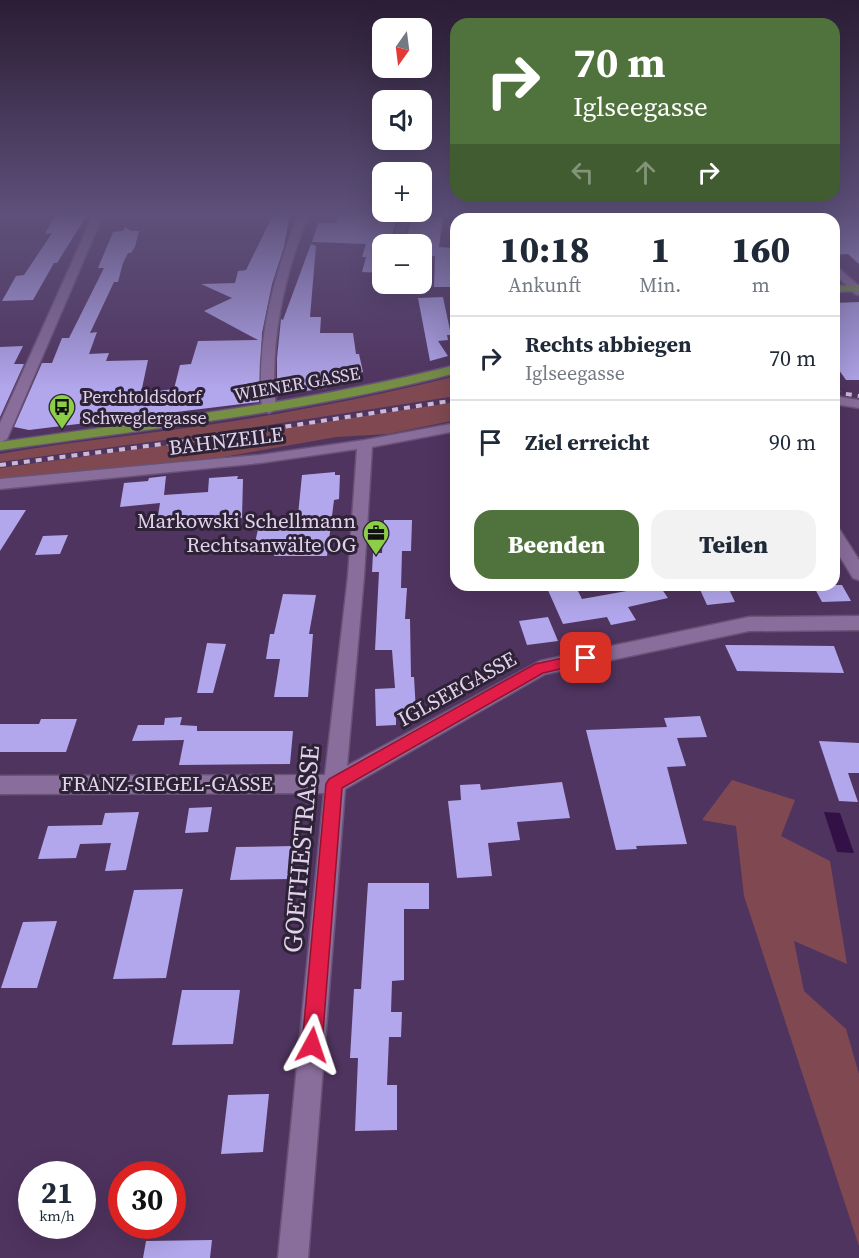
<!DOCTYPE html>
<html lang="de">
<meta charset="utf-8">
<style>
:root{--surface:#fff;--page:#f2f2f3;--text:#1f2937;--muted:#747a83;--line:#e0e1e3;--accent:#50733d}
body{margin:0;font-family:"Source Serif 4",serif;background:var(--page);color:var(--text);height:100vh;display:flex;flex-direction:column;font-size:22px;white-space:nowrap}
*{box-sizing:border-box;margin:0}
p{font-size:20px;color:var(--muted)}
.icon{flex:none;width:33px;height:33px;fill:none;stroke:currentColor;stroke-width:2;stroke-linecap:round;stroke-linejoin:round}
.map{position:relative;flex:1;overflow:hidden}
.panel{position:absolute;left:450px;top:213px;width:390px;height:378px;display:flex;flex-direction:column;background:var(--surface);border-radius:18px;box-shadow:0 6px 24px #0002}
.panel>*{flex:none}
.hud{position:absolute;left:450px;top:18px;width:390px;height:183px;border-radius:18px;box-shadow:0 6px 24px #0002;background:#50733d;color:#fff;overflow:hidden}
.needle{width:39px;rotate:194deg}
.tools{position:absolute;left:372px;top:18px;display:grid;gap:12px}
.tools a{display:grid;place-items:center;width:60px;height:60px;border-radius:12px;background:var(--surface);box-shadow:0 6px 24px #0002;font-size:30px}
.speed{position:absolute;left:18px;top:1161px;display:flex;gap:12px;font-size:30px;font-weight:700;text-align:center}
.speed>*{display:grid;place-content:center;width:78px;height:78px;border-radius:50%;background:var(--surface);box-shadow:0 6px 24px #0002;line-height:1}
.speed small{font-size:15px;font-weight:400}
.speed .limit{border:9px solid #d22;background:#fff;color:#111}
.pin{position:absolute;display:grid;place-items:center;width:51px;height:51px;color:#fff;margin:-26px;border-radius:12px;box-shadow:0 3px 9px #0006}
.me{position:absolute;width:66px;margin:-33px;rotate:5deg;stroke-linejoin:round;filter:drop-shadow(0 0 4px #0008)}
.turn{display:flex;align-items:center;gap:21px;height:126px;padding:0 24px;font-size:27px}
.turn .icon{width:78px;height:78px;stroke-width:2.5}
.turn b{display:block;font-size:42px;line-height:51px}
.lanes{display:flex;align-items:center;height:57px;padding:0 24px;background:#0003;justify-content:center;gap:30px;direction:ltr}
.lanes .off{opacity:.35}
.eta{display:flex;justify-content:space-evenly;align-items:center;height:102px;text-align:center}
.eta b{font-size:36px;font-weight:800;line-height:42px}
.primary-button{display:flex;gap:12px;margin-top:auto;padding:12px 24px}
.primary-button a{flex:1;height:69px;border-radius:18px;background:var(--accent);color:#fff;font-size:24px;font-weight:800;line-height:69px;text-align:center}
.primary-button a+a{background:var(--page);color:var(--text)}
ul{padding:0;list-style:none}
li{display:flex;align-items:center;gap:18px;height:84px;padding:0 24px;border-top:2px solid var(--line)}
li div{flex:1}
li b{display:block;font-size:22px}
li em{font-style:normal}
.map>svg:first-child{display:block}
</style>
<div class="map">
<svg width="859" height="1258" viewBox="0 0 859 1258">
<rect width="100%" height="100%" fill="#4f345f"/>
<path fill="#804951" d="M456 376V396L217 433 0 462V454C80 440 161 433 241 420 313 408 385 394 456 376Z
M456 402V420L388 434 336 437 212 459 0 479V468L248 434Z
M732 780 795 800 781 836 830 861 847 964 794 941 804 991 846 1029 859 1074V1246L744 896 736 826 702 820Z"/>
<path fill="#331046" d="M824 812 840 813 854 853 837 852Z"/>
<path fill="#b2a7ec" d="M274 213H290L284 247 272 284 262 333 259 402 29 430 14 427 42 363H52L62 338H69L104 268H98L113 232 123 231 125 227 131 231H139L135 247 131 253H128L123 263 118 282H114L90 333 97 332 89 354 109 353 106 361 148 360 141 393 174 389 180 365 191 364 198 341 258 340 204 311 232 298 201 284 235 283 238 271 246 270Z
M374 213H394V216H397L391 241 382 240V273L362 272 366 257H362L366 244 312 242 318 223H336L339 214Z
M808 213H859V264L848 254 834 255V219H818Z
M87 215 57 263H54L33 300 2 301 16 276 24 275 52 233 45 234 54 217Z
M411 217H443L439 247 455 248 456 287H434L435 256 422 255V242L406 241Z
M311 244 316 246 310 317H321L320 333H353L356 354H359L363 372 326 375 327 388 277 395V358L281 319 283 320Z
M443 297 451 335H447L448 340 438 341 448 356 430 361 418 298Z
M859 302V380H846L834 363V303Z
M23 346 14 364H24L0 417V347Z
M335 472V475H340L339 499 334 500 327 556H274L276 547H254L259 525H297L302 475Z
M166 476 164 495 208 492 209 478 238 476 237 479H243L242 518 157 523 160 503 120 507 124 483 148 481 149 478Z
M0 510H26L0 551Z
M384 520H412L411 551H402L401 588H407L405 619H410L411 677H414L416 712 396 714V725L376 726 375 689 395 688 392 650H375L379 572H372L373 553H382Z
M68 535 60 554 35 555 43 536Z
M575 585 582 599 638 589 635 585H659L668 598 628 607 636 620 611 625 607 617 563 624 547 588Z
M698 585H727L735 602 707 605Z
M813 585H842L851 601 822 602Z
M283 594 316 595 309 634H313L308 697H274L280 659H266L270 634H274Z
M548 617 558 641 527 645 519 621Z
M207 643 226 644 213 693H197Z
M725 645 834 646 844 673 737 671Z
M700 716 707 737 677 738 686 766 667 767 687 844 636 846 637 849 616 850 586 730 667 727 664 718Z
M182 717 180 725 197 726V731H293L290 764 179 765 184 740 132 741 138 725H164L165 718Z
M41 719H77L66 752H0V724H39Z
M819 741 859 743V773H848L858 802 839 801Z
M562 782 570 818 517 822 520 840 488 843 492 876 457 878 448 801 461 800 460 785 480 784 481 790Z
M212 807 208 832 185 833 189 808Z
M139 812 126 870 105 871 111 843 80 844 76 858 38 859 48 826 102 825 105 813Z
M295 846 292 879 230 880 236 847Z
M368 883H429V909H404V980L392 981 391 1012H402L401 1037H389L387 1085H397V1130L355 1131 358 1058H350L354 989H361Z
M183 889 166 978 113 979 134 890Z
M57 921 37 988H1L23 922Z
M182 990H240L233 1044 172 1045Z
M269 1094 263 1152 221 1154 228 1095Z
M212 1240 210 1258H143L146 1241Z"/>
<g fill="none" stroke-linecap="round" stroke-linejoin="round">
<g stroke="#685275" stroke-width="3">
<path id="minor" d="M94 213H104L7 439 0 443V423Z
M299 213H309C284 277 269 340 276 409L269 413 262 409C256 340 273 277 299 213Z
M400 213H410L403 244H393Z
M746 213H759L747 219H733Z
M834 264 859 286V295L855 294 834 273Z
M834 396 859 400V408L834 404Z
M456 423V431L372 447 364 576 347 766 540 661 749 617 859 616V630L749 631 545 674 345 789 308 1258H278L324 793 0 794V776L325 775 348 576 357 449 260 463 0 489V479L260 455 365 440Z
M834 529 840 530 859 560V580L853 578 834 547Z"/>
</g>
<g stroke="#685275" stroke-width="3">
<path id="major" d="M859 285V291L834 292V286Z
M456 365V373C306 412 153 428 0 450V442C153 420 306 403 456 365Z"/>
</g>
<use href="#minor" fill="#896d9b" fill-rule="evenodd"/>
<use href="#major" fill="#769043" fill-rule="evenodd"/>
<path stroke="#cbbad6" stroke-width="4" stroke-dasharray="6 6" stroke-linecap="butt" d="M834 392 859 396
M0 465 225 436 456 400"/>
</g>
<linearGradient id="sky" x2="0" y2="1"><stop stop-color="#2b1d34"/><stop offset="0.55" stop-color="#5d507a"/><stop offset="1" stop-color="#5d507a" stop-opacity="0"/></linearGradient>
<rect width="859" height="389" fill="url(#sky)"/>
<path fill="#e11d48" stroke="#92132f" stroke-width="1.5" d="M586 653 591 655 593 658 591 662 543 673 342 788 322 1045 319 1052 312 1055 304 1052 302 1045 326 784 329 779 535 664Z"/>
<defs>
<g id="bus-pin" transform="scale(1.35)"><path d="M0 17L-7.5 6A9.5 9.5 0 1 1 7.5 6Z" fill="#8cce45" stroke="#2e2236"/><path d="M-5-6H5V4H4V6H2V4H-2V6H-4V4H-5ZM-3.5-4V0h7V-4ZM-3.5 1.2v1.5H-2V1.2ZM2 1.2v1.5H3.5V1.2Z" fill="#111"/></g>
<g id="office-pin" transform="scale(1.35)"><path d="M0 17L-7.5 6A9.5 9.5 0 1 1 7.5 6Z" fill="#8cce45" stroke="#2e2236"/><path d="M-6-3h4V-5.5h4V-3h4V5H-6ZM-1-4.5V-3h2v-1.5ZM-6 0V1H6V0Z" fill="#111"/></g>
</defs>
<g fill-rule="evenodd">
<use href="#bus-pin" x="62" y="407"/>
<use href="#office-pin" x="376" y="533"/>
</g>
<g text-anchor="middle" stroke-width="6" stroke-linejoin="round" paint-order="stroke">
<g font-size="18" fill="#e1d2eb" stroke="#2e2236">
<text transform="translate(297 384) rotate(-10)" y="6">WIENER GASSE</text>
</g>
<g font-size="18" fill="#e1d2eb" stroke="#2e2236" text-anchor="start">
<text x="82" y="403">Perchtoldsdorf<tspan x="82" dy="21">Schweglergasse</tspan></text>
</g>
<g font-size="21" fill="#e1d2eb" stroke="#2e2236">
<text transform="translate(226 441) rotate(-7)" y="7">BAHNZEILE</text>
<text transform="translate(457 689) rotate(-29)" y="7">IGLSEEGASSE</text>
<text x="167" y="791">FRANZ-SIEGEL-GASSE</text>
</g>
<g font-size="21" fill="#e1d2eb" stroke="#2e2236" text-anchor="end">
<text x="356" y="528">Markowski Schellmann<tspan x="356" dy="24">Rechtsanwälte OG</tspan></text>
</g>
<g font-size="26" fill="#e1d2eb" stroke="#2e2236">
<text transform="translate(301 849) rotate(-85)" y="9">GOETHESTRASSE</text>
</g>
</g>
</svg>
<div class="tools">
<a><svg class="needle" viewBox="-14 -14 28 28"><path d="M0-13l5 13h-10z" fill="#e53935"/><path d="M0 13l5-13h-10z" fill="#747a83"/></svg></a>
<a><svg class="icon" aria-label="sound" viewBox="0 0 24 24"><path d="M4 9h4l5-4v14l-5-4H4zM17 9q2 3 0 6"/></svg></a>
<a>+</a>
<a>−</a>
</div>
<div class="speed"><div>21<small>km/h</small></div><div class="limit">30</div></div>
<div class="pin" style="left:586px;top:658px;background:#d93025"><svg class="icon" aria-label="arrive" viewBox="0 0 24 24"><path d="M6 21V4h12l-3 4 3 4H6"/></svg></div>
<svg class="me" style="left:312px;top:1045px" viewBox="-20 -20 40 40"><path d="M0-17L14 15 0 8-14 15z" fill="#e11d48" stroke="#fff" stroke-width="4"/></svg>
<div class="hud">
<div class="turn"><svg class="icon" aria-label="right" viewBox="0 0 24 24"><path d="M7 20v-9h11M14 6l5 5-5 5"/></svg><div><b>70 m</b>Iglseegasse</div></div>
<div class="lanes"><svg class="icon off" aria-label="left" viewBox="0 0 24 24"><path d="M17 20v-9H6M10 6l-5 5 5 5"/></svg><svg class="icon off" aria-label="ahead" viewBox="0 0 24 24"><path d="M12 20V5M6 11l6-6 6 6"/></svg><svg class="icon" aria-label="right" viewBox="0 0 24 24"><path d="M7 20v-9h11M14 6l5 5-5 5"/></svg></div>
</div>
<section class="panel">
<div class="eta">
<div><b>10:18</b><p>Ankunft</p></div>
<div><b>1</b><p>Min.</p></div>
<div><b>160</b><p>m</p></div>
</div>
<ul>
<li><svg class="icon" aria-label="right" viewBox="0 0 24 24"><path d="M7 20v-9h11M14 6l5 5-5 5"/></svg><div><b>Rechts abbiegen</b><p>Iglseegasse</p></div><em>70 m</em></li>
<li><svg class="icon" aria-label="arrive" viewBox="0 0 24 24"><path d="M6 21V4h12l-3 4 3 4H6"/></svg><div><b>Ziel erreicht</b></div><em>90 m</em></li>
</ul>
<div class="primary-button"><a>Beenden</a><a>Teilen</a></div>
</section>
</div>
